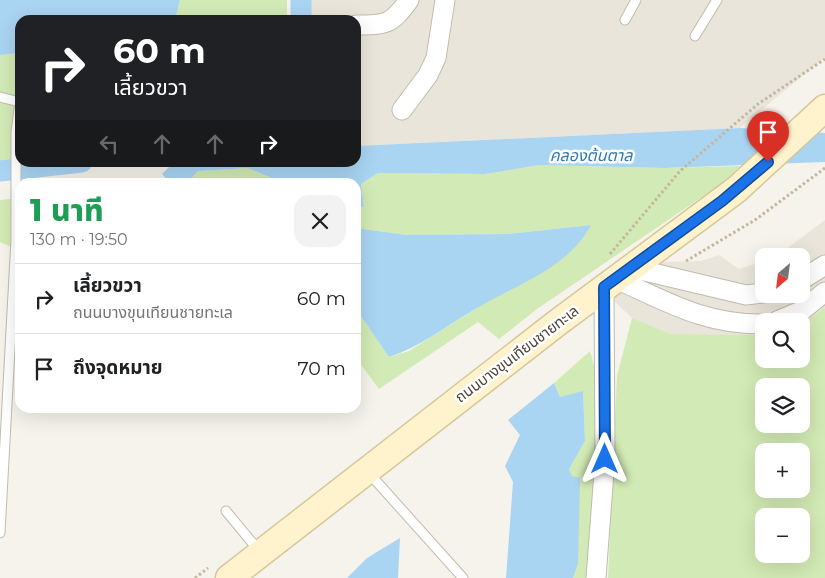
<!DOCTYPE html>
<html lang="th">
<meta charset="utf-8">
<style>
:root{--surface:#fff;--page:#f2f2f2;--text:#202124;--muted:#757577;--line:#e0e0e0}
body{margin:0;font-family:Montserrat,"Noto Sans Thai",sans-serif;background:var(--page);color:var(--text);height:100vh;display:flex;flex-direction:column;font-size:19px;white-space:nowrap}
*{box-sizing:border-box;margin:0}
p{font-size:16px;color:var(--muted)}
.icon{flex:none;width:28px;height:28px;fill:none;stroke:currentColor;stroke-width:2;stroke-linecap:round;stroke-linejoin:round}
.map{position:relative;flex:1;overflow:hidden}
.side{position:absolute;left:15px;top:178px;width:346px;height:235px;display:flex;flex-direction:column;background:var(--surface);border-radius:15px;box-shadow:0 5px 20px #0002}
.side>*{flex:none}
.guide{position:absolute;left:15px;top:15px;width:346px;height:152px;border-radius:15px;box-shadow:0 5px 20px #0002;background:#202124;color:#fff;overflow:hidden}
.needle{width:32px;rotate:208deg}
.buttons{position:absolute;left:755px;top:248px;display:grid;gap:10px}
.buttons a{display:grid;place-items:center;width:55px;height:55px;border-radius:10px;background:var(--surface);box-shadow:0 5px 20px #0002;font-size:25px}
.pin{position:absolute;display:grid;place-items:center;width:42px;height:42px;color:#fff;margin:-51px -21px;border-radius:50% 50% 50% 0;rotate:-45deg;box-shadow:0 0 5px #0007}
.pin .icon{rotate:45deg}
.me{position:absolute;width:55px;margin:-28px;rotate:0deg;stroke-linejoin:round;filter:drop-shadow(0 0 4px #0008)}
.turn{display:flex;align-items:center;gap:18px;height:105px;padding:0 15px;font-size:22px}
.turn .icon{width:65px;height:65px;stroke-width:2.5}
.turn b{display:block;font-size:35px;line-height:42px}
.lanes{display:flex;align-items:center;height:48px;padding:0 15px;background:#0003;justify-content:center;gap:25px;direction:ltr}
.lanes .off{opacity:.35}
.round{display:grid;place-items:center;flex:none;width:52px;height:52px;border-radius:15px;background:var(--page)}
.headline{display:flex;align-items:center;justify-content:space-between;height:85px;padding:0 15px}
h1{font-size:30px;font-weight:800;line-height:38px;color:#1e9e55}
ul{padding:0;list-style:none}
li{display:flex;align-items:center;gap:15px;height:70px;padding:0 15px;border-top:1px solid var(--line)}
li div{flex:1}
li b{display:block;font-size:19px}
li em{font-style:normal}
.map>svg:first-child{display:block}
</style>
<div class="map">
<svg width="825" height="578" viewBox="0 0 825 578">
<rect width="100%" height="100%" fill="#f6f3ec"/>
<path fill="#eae5da" d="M309 0H825V57L740 128 356 146V20H309Z
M825 220V308L801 324V321H764V335L671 334 632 318 610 297 663 262 701 261 719 255 739 269 764 261V294H801V256H777Z"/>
<path fill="#d2eab5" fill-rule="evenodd" d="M180 0H287V20H175Z
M20 53V160L0 162V55Z
M540 165 664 168 740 166 724 182 537 309 499 339 478 322 379 389 356 358V309L389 357 409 351 474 310 591 225 507 234 406 235 356 228V206L364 207 361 184 378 173 485 174Z
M248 168 274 179V182H188L198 171Z
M20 198V251L0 242V200Z
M825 308V578H608L617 376 632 318 671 334 764 335V359H801V324ZM764 386H801V424H764ZM764 451H801V489H764ZM764 516H801V554H764Z
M590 351 600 388 590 578H573L578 564 572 476 569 469 585 441 583 392 560 397 554 383Z"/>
<path fill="#a9d4f2" d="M0 0H180L175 20H20V53L0 55Z
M740 128 825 133V162L664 168 540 165 485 174 378 173 361 184 364 207 356 206V182H274V179L248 168 198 171 188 182H169L162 174 173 163 356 162V146Z
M591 225C567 270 514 285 472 311 445 327 420 347 389 357L356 309V228L406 235 507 234Z
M554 383 560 397 583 391 585 441 569 469 572 476 580 478 578 564 573 578H506L513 482 505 466 520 435 508 420Z
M400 538 398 578H347L367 558Z"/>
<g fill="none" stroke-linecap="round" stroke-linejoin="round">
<path stroke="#a9d4f2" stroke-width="21" d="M301 20V0
M0 171 82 162"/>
<g stroke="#c2bbae" stroke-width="11">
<path id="service" d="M625 20 636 0
M695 36 717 0
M0 97 20 102 16 132V239L0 533
M368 472 463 578
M226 511 259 551"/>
</g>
<g stroke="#c2bbae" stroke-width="21">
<path id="minor" d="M356 25C386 25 391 25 409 0
M402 110 428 75 436 58 445 0
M632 268 746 295 764 293
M616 279C668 302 705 325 764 324
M801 280 825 265
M777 321 801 311 825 292
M596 578 605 459 604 287"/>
</g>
<g stroke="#d6c79b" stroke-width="29">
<path id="secondary" d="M229 578 557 323 736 190 825 108"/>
</g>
<path stroke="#c4b79f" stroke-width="3" stroke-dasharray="2.5 2.5" stroke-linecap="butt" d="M610 254 680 171 758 104 825 59
M686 261 755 220 825 168
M195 578 208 568"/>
<use href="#service" stroke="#fff" stroke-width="9"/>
<use href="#minor" stroke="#fff" stroke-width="19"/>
<use href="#secondary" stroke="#fff3cd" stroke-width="26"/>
</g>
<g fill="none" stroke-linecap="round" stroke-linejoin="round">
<g stroke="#114b97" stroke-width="12">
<path id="route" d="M605 459 604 287 722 201 768 162"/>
</g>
<use href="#route" stroke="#1a73e8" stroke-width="9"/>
</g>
<g text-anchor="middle" stroke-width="5" stroke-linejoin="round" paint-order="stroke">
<g font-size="15" fill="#4b4439" stroke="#fff">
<text transform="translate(517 354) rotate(-37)" y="5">ถนนบางขุนเทียนชายทะเล</text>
</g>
<g font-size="16" font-style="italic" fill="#2e7ab2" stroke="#fff">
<text x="591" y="161">คลองต้นตาล</text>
</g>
</g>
</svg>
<div class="buttons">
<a><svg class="needle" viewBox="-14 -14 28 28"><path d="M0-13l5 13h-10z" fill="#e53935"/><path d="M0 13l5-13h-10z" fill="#757577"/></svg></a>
<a><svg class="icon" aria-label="search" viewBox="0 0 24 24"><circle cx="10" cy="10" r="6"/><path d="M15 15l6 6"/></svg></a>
<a><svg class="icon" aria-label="layers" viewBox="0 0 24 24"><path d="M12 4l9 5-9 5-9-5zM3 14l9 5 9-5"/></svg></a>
<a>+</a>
<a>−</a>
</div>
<div class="pin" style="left:768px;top:162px;background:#d93025"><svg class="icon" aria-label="arrive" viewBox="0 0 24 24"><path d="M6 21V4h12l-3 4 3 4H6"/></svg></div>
<svg class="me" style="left:605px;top:459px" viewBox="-20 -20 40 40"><path d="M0-17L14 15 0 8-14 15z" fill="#1a73e8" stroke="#fff" stroke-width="4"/></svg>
<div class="guide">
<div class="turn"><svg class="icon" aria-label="right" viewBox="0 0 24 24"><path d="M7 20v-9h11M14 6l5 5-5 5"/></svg><div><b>60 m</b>เลี้ยวขวา</div></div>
<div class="lanes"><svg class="icon off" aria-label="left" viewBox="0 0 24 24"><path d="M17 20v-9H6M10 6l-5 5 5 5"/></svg><svg class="icon off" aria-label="ahead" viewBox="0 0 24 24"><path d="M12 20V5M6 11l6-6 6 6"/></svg><svg class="icon off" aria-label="ahead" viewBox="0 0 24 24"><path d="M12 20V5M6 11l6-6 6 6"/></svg><svg class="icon" aria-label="right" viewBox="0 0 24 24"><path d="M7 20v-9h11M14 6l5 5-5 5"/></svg></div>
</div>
<section class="side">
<div class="headline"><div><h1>1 นาที</h1><p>130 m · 19:50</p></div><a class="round"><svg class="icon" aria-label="close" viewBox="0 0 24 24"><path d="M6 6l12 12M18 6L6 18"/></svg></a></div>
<ul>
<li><svg class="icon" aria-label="right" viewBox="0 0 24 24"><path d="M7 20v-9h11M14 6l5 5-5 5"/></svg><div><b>เลี้ยวขวา</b><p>ถนนบางขุนเทียนชายทะเล</p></div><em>60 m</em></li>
<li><svg class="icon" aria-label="arrive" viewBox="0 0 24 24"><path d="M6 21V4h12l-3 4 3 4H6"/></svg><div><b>ถึงจุดหมาย</b></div><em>70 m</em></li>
</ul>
</section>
</div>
